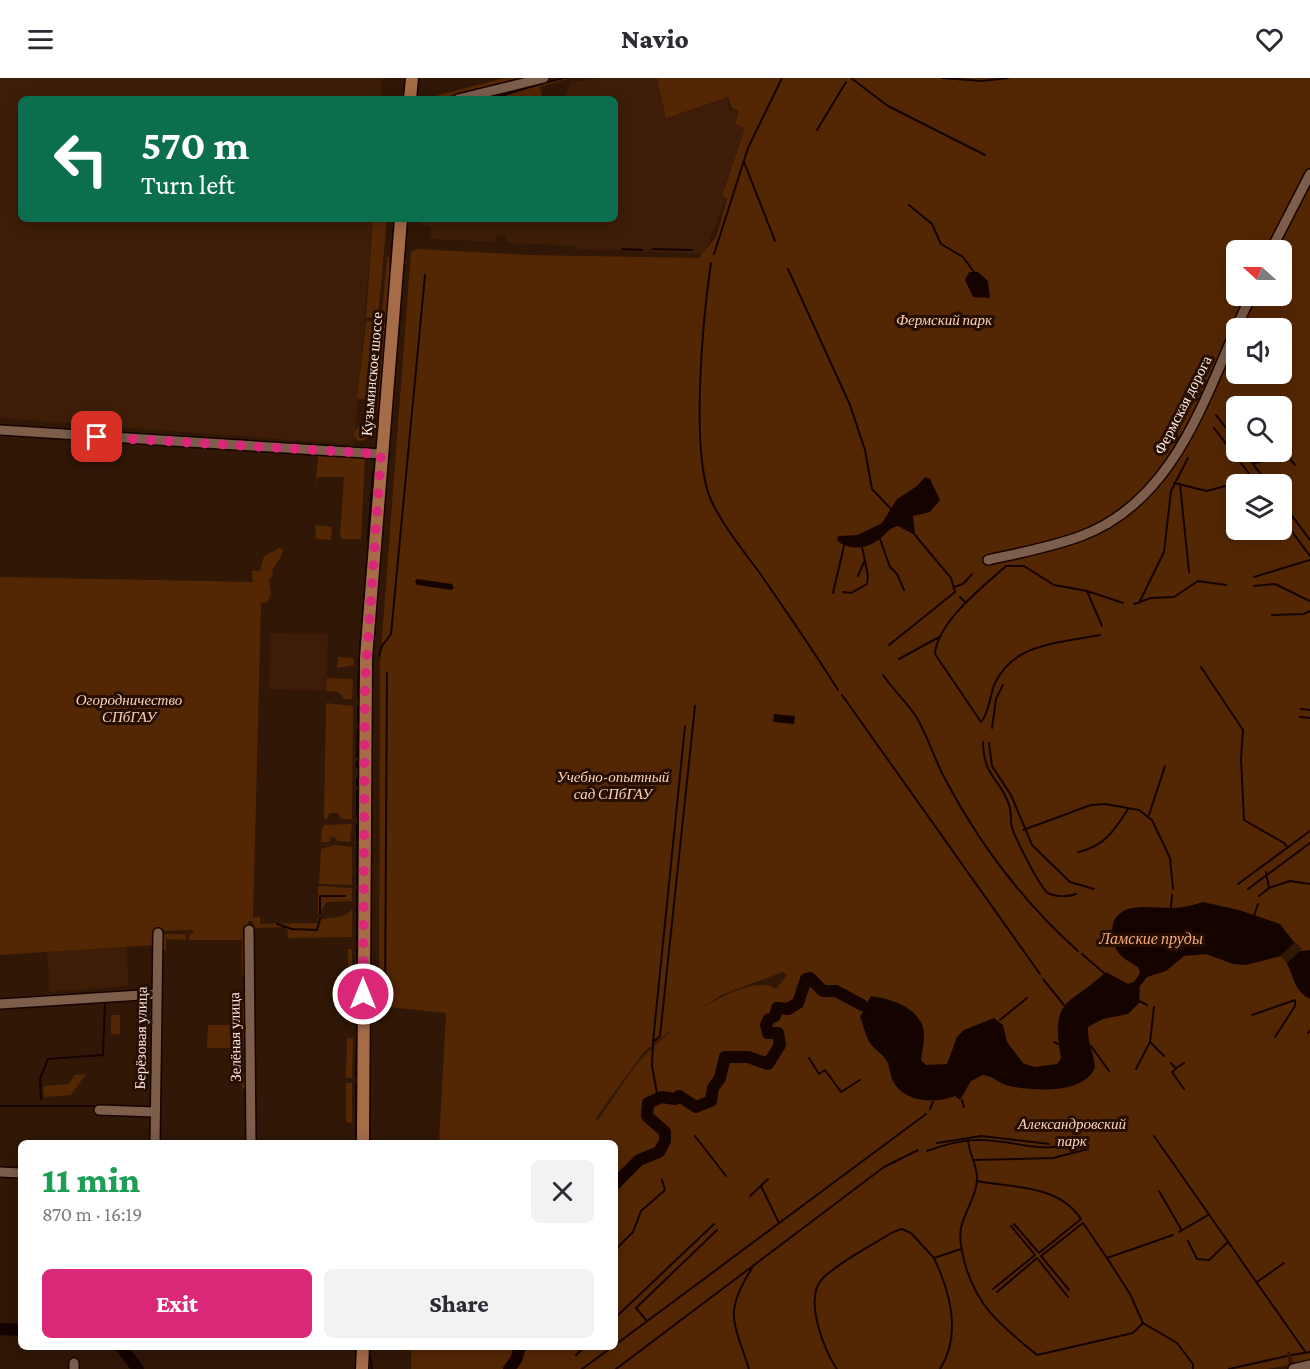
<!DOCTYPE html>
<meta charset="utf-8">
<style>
:root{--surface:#fff;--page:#f2f2f3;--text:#2b2b33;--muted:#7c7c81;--accent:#db2777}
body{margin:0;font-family:"Crimson Pro",serif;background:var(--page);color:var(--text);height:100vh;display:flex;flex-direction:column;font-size:22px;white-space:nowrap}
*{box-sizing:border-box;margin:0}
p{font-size:20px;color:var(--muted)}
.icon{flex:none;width:33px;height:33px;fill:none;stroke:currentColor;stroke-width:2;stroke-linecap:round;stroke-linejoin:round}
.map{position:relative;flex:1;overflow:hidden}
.side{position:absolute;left:18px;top:1062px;width:600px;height:210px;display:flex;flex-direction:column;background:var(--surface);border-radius:9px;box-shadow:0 3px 15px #0003}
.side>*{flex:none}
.banner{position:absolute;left:18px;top:18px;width:600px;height:126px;border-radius:9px;box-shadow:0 3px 15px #0003;background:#0b6e4f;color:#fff;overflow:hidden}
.needle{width:39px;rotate:291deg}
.tools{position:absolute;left:1226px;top:162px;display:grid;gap:12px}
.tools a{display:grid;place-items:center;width:66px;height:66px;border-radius:9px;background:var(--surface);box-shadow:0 3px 15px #0003;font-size:30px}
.pin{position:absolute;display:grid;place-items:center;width:51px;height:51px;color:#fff;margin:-26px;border-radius:12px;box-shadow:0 3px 9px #0006}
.me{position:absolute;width:66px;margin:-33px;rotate:0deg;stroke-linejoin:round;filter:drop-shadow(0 0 4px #0008)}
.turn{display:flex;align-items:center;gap:21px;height:126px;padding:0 24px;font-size:27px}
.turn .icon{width:78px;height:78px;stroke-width:2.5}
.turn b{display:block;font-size:42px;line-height:51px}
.round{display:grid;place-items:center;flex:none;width:63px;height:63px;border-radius:9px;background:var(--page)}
.summary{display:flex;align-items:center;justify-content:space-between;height:102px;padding:0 24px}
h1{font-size:36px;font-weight:800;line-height:45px;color:#1e9e55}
.primary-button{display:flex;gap:12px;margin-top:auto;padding:12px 24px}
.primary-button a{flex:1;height:69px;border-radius:9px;background:var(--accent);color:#fff;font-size:24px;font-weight:800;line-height:69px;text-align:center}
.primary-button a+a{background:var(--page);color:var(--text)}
header{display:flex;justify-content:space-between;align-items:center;height:78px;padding:0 24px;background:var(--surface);font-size:27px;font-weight:800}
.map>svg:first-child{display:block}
</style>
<header><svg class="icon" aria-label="menu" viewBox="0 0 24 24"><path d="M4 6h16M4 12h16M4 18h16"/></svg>Navio<svg class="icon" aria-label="heart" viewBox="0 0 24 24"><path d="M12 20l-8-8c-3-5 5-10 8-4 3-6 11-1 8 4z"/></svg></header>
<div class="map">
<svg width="1310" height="1291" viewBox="0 0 1310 1291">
<rect width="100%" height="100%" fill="#301706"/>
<path fill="#3d1d07" d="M0 0H382L381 21H21V141H373L354 367 0 340Z
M598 0H761L759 8 727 19 729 31 739 34 735 46 745 50 721 119 726 121 704 176 577 171V168L506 165V158L497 157 495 164 431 161V148L419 147V141H615V21H564L571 5Z
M271 555 328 556 326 613 269 611Z
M127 868 128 908 50 914 47 874Z"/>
<path fill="#542704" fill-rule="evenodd" d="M505 0H530L436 21 438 17Z
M558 0 567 1 540 9 542 19 547 18 548 21H488L493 17Z
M657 0H1310V90L1290 124 1268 172H1236V218H1248C1217 286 1192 362 1140 418 1124 435 1099 448 1080 461L1143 424 1166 397 1236 259V296H1281V250H1240L1255 218H1281V172H1275L1310 102V1283L1294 1286 1290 1273 1287 1274 1289 1287 1267 1291H513L521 1269H615V1065H439L446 935 379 928 380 586 411 174 417 171 529 177 699 180 716 159 727 121 722 118 745 50 735 46 739 33 732 30 728 19 666 40ZM1236 328H1281V374H1236ZM1236 406H1281V452H1236ZM783 894 787 897 776 911C745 891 669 952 647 975 628 994 614 1020 598 1042L595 1041 643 975 658 962 721 917Z
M373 141H387L378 240H366Z
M387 179H389L390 199 378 330 372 342Z
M366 243 377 244 370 321H357Z
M354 356a7 7 0 1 1 14 0a7 7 0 1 1-14 0Z
M318 378 365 380 361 461H342L340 458 344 399H317L315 414Z
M315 447 332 449 331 462 316 461Z
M280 470 283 472C281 481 276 485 272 492L273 497 269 502 271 516 267 524 261 525 253 840 260 838V846L317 845 318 841C330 840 343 841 352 832V859L288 860 287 849 255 850 252 843H248V849L242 852 246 854 245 897H242V862H189L190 856 194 855 192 852 157 853 154 867 0 877V499L253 504 252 493H260L264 478Z
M338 579 353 580 354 587 337 590Z
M327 600 353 601 352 621H344L338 614 326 613Z
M326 625 353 628 352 741H341L338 735H329L328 740 324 741Z
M352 746 350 764 337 763 335 759H331L329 764H321L322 750 325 747Z
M335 767 352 769V807L319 806 321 771Z
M318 808 352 810V823L327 824 318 837Z
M162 856H185L186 862 166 861V872L162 871Z
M348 871H352V906H348Z
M242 919H245L249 970H207L208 947H242Z
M111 937H120V956H111Z
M347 960H353L352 1000H346Z
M242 973H249L247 1011H242Z
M86 996 71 1017 44 1019 43 1008 69 1006 75 997Z
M346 1005H352V1045L346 1044Z
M411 1269H518L510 1288 505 1291H411Z"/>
<path fill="#150300" d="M969 194H978L988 203 990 220 973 219 965 202Z
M925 399 930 401 940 422 930 434 913 438 915 457 898 448C888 450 886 457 878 462 867 471 847 473 837 462L838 458 858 457 882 445 897 421 917 408Z
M417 501 452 506 454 510 452 512 417 507 415 503Z
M774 636 795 638 794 646 773 644Z
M1203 824 1239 832 1280 846 1301 873 1310 872V921C1290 911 1295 891 1281 878L1246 887 1233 886 1206 876 1184 878 1166 893 1147 899 1140 908 1139 925 1128 936 1103 941 1088 949C1087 964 1094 975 1095 989 1085 1017 1032 1013 1009 1008 999 1006 994 998 983 997L971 1003 960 1022 955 1018C934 1026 903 1025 892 1001 889 993 890 986 884 979 880 974 874 971 870 965 865 957 864 948 860 939L871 918C891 921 919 929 924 953 925 962 922 973 921 982L926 987 947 986 957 959 964 952 994 940 1003 947 1007 964 1023 985 1034 989 1057 986 1061 980C1050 919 1068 929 1106 894L1128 906 1134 904 1140 895 1138 889C1123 880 1113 875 1112 855 1112 820 1153 831 1175 830 1185 829 1194 827 1203 824Z"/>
<path fill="#301706" d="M1295 864 1302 871 1287 885 1280 878Z"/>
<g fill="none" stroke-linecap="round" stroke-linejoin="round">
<path stroke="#150300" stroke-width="2" d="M851 0 888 28 985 77
M942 0 982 3 1008 0
M548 4 563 0
M491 21 543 5
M534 21 537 20
M817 52 846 4
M744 84 775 163
M909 127 932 146 941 166 963 179 974 194
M622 171 642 172
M653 171 692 172
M714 176 748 70 782 0
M711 185C703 239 690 374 711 422 723 448 742 471 759 494 786 533 813 572 838 612
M788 191 850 327 865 372 872 411 891 431
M1216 337 1236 363
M1214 350 1257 406
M1244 374 1268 406
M1285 375 1295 387
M1253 386 1284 375 1287 362
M1174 405 1207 413 1247 402
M1180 406 1189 494
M1281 423 1310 462
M1281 439 1310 478
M880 461 890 489 897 496 904 512
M368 462 373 394
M858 498 864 484
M1254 499 1310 482
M1254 508 1275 506 1310 523
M954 509 963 506 972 496
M1087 513 1102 548
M843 514 851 515 867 506 868 498 862 469
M833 515 844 468
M960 519 965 524
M1139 525 1164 474 1171 413 1188 380
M1134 526 1151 520 1174 519 1198 503 1226 507
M1272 537 1304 536 1310 533
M1100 557C1060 565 1015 564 995 605 990 616 989 636 981 644L935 576C937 544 984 508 1006 488H1024L1054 507 1087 513 1123 525
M889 567 955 514 951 500 915 457
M360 573 368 472
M379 578 382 568 391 556 425 197
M899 581 941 558
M359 585V581
M1201 589 1243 652 1241 681 1244 742 1284 765 1287 769
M883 597C893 612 908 625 917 640 928 659 934 680 944 699 978 764 1023 824 1078 873
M842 617 1040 896
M358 619 359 593
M1301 631 1310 632
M1300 639 1310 640
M358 647V629
M992 650 996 621 1003 607
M983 664C984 701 1000 699 1009 727 1012 734 1010 742 1012 750 1016 761 1040 810 1048 815 1056 819 1068 819 1076 816
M989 665 992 688 1011 717 1032 767 1070 804 1094 811
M357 679 358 651
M357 684V689
M357 701V707
M1149 737 1165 688
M357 740V712
M357 747V763
M1023 752 1091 727 1105 726 1139 732 1152 742 1170 780 1173 811
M1078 774C1105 768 1114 753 1128 731
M357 806V767
M1238 806 1310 753
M1269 810 1290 803 1310 806
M1248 811 1310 765
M1259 818 1269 810 1266 794
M357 824V811
M357 828V866
M1171 830 1172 817
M320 835V818H345
M1254 838 1258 826
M277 846 292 851 317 852 320 841
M1082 876 1104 895
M357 896V871
M1043 901 1064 927
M356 904 357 901
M356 911 357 914
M1139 923 1147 927
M385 926 387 595
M357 935V919
M1252 937 1295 922V928L1275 959
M357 940V954
M1000 942 1027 920
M1308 955 1310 953
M653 964 660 958 695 628
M1054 964 1058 966
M1150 964 1164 978
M1091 968 1109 993
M809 980 819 996 825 992 841 1014 860 1002
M1171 985 1176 991 1172 994 1184 1011
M1176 990 1184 985
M1136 991 1150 964 1154 929
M356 999 357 961
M41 1021 40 1001 48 981 103 977 105 925
M658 1021 652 988 653 964 685 648
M962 1022 964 1029
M1 1028H96
M119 1028 152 1029
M151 1028V1013
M930 1031 933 1024
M356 1045V1007
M695 1058 726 1098
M1154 1058 1306 1275
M968 1062C969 1075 976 1085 977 1098 978 1116 965 1132 961 1150 959 1163 962 1173 965 1186 978 1231 1002 1248 1037 1277L1133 1255 1143 1245 1130 1216 1107 1180
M150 1065 151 1039
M356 1065V1049
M937 1065 981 1058 1049 1066
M927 1073C945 1067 963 1061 982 1062 1015 1063 1037 1074 1070 1067
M974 1082 1053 1080 1088 1071
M977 1103C1013 1110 1058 1106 1081 1141L1039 1175 1014 1146
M761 1108 779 1145
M1159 1113 1181 1151
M750 1118 768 1101
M1179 1154 1208 1137
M1188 1163 1197 1181 1209 1182 1228 1164
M615 1172 633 1154 641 1133 665 1112 662 1102
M1257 1204 1284 1185
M993 1211 1035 1177 1011 1148
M1069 1212 1041 1178 1083 1145 1107 1180 1173 1157
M997 1214 1037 1180 1068 1219
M615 1240 714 1146
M646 1242 636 1230 717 1152
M1143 1245 1177 1265 1193 1286V1291
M615 1267 926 1036
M549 1271 551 1269
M356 1276V1269
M370 1277 372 1291
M576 1277 584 1269
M1292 1277 1310 1274
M582 1291 612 1269
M616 1291 884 1089 918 1072
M749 1291C734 1243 723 1236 752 1190
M837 1291C824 1273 803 1219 823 1200 842 1182 871 1168 893 1154L902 1151 911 1155 934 1180
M940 1291C962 1257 950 1214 934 1180L961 1171
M1229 1291 1287 1278"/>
<path stroke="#150300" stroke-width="12" d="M615 1106 639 1082 659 1074 665 1063V1054L647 1038 648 1025 662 1019 675 1021 679 1018 696 1029 711 1023 713 1010 720 1000 725 979H748L768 986 780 967 778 955H768L766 947 769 941 775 938 777 930 788 931 798 925 806 901 810 900 823 913H836L862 927
M0 1251 21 1252
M121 1269 138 1291
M509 1291 516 1282 520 1269"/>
<g stroke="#170300" stroke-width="12">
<path id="minor" d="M458 21 544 0
M1271 172 1310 96
M1236 250 1251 218
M0 352 381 376
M988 482C1019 475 1052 469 1081 458 1170 425 1201 330 1236 251
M249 852 251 1065
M0 926 157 916
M99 1032 155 1034
M155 1065 158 855
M0 1094 21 1095
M74 1291V1285
M1293 1291 1310 1287"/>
</g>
<g stroke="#170300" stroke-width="15">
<path id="major" d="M410 21 412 0
M363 1065 366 580 401 141
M362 1291 363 1269"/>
</g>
<use href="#minor" stroke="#7c5e4b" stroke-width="9"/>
<use href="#major" stroke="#a56c47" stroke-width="12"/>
</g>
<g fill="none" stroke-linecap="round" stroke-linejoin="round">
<path stroke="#db2777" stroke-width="10" stroke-dasharray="0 18" d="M97 359 381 376 365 607 363 916"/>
</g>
<g text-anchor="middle" stroke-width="6" stroke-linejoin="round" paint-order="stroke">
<g font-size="15" font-style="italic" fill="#fcd4bc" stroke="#260e00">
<text x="944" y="247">Фермский парк</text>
<text x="129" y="627">Огородничество<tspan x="129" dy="17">СПбГАУ</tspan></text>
<text x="613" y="704">Учебно-опытный<tspan x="613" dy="17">сад СПбГАУ</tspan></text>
<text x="1072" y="1051">Александровский<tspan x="1072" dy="17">парк</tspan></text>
</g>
<g font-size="15" fill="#feebe1" stroke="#260e00">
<text transform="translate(372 296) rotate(-85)" y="5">Кузьминское шоссе</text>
<text transform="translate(1183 327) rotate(-63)" y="5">Фермская дорога</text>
<text transform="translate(235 959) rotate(-91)" y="5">Зелёная улица</text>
<text transform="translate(141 960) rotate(-89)" y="5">Берёзовая улица</text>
</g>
<g font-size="16" font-style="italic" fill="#f8ab7a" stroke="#260e00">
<text x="1151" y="866">Ламские пруды</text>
</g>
</g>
</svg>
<div class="tools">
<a><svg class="needle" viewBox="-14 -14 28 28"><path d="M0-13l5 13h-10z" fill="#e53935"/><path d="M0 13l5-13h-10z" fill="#7c7c81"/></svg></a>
<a><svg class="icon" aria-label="sound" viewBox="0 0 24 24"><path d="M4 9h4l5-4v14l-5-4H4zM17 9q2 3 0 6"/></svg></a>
<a><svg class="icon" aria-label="search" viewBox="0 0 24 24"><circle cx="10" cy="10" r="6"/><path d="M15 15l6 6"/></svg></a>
<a><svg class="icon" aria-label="layers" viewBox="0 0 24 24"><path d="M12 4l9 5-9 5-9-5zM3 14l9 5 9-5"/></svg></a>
</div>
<div class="pin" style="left:97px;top:359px;background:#d93025"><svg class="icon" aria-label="arrive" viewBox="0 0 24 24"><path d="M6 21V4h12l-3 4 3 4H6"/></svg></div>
<svg class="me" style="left:363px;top:916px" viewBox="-20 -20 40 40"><circle r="17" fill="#db2777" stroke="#fff" stroke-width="3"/><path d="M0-11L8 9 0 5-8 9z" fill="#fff"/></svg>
<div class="banner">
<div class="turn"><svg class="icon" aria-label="left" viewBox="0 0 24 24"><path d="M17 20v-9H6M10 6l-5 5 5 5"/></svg><div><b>570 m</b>Turn left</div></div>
</div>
<section class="side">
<div class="summary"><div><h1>11 min</h1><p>870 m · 16:19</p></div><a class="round"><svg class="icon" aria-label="close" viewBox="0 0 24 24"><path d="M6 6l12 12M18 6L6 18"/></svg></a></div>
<div class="primary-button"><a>Exit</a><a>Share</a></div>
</section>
</div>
